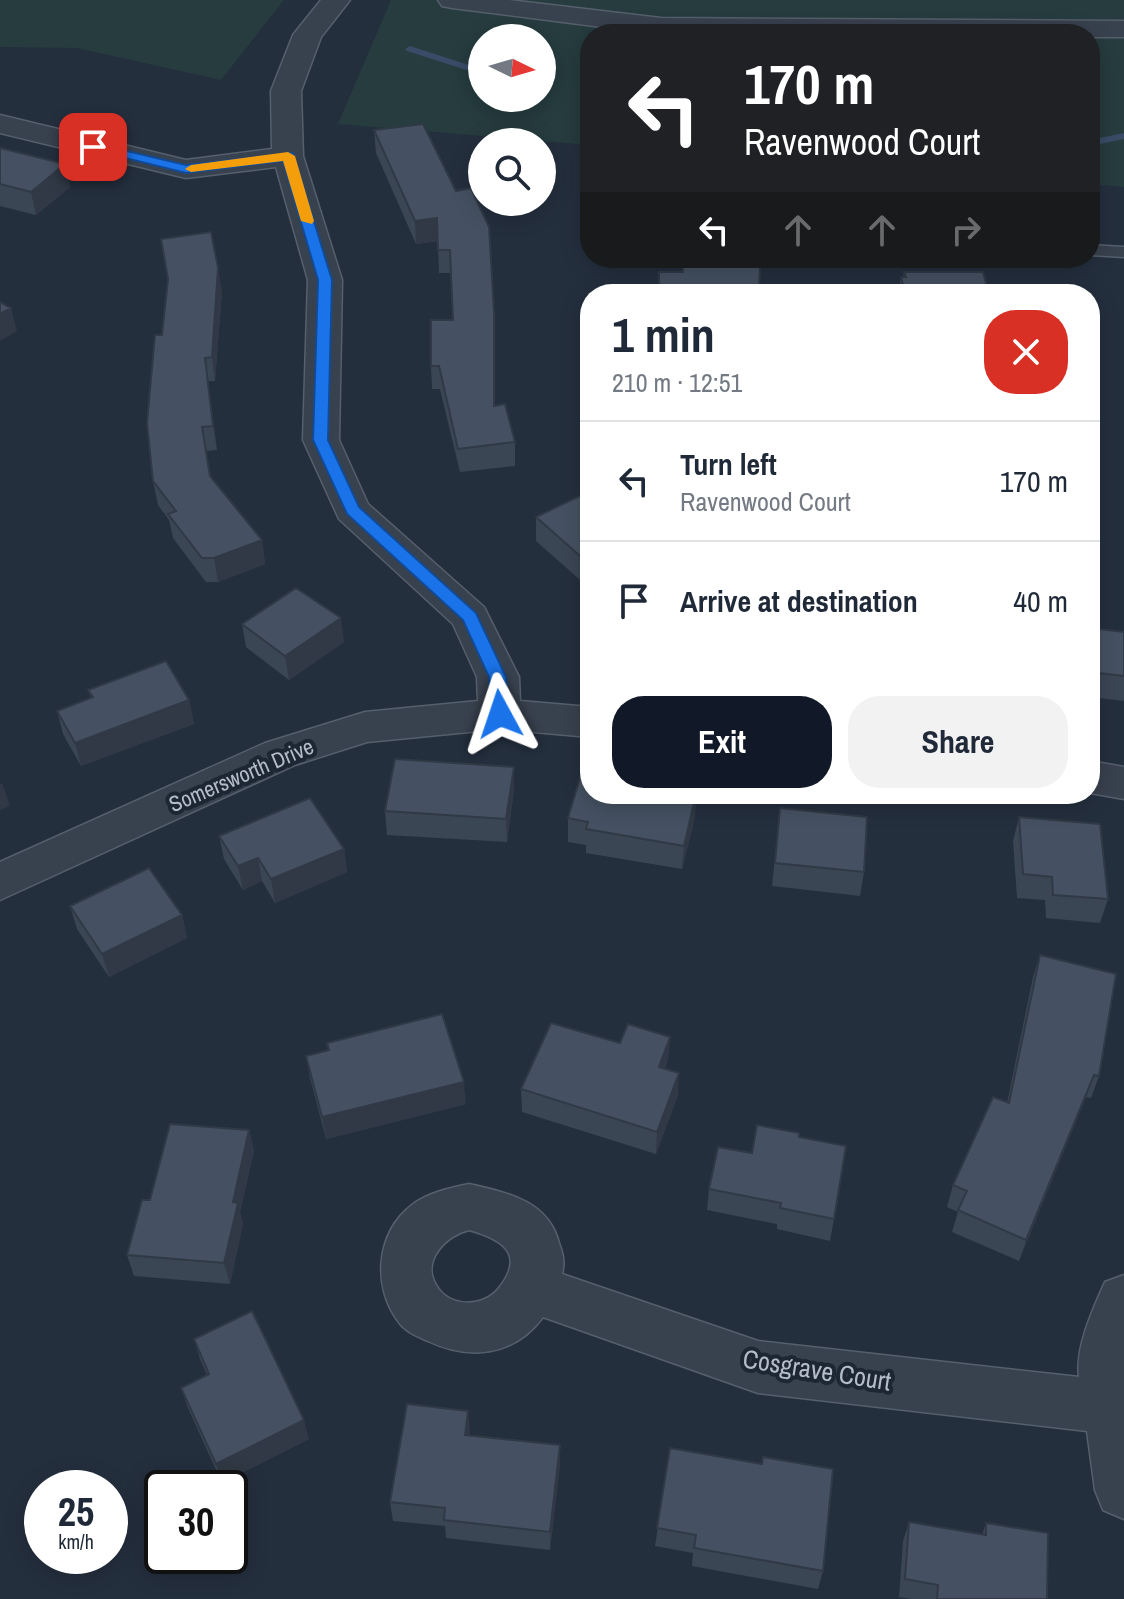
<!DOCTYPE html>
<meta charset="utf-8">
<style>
:root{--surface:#fff;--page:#f2f2f3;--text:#1f2937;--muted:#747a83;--line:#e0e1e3;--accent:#111827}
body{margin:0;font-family:"Archivo Narrow",sans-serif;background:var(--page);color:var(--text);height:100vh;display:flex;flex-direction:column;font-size:30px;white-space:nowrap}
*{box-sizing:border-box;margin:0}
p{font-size:26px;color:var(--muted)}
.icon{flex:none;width:44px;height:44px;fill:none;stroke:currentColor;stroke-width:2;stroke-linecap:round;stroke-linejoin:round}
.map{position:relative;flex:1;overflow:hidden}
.sheet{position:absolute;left:580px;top:284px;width:520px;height:520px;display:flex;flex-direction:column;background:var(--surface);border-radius:32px;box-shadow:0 4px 20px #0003}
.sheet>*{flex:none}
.guide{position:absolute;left:580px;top:24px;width:520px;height:244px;border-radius:32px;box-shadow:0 4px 20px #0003;background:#202124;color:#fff;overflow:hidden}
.needle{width:52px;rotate:95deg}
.buttons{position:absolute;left:468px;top:24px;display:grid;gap:16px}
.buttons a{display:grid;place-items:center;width:88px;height:88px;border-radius:50%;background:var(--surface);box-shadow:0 4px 20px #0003;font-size:40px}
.speed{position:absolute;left:24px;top:1470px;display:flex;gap:16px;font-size:40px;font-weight:700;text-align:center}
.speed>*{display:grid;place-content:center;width:104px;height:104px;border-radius:50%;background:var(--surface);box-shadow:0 4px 20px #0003;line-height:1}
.speed small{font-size:20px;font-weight:400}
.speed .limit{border:4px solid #111;border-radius:12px;background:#fff;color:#111}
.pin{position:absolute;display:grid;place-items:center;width:68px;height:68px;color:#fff;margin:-34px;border-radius:16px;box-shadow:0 4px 12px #0006}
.me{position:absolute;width:88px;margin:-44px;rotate:355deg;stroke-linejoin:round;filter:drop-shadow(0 0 6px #0008)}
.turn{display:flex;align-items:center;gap:28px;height:168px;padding:0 32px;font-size:36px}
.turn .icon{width:104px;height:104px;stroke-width:2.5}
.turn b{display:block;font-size:56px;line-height:68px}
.lanes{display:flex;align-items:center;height:76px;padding:0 32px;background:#0003;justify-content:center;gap:40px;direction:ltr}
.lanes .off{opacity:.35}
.round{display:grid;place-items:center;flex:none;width:84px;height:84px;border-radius:32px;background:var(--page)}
.head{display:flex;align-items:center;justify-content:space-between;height:136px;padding:0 32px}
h1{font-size:48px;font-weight:700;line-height:60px}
.action{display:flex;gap:16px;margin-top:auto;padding:16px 32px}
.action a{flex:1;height:92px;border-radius:32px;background:var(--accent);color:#fff;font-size:32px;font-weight:700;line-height:92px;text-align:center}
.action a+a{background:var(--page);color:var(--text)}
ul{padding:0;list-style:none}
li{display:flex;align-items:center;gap:24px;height:120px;padding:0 32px;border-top:2px solid var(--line)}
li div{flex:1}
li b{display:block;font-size:30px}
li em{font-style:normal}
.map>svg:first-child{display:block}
</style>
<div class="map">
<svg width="1124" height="1599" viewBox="0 0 1124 1599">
<rect width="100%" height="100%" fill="#242f3e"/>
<path fill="#263c3f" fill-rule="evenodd" d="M0 0H284L221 80 77 48 0 47Z
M391 0H1124V187L1090 184V34H590V145L338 124ZM482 38H542V98H482Z"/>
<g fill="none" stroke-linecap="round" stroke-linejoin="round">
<path fill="#394c67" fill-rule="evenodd" d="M410 46 472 66 474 68 466 70 407 51 405 49Z
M1124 133V139L1090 146V140Z"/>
<g stroke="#565f6c" stroke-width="3">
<path id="service" d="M1090 245 1124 247V257L1090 255Z"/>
</g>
<g stroke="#565f6c" stroke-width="3">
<path id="minor" d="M321 0H350L321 37 301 91 303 156 342 280 339 440 368 504 484 607 519 677 520 701 590 707V737L500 729 367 742 295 765 0 900V862L265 743 365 712 478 701 477 677 453 624 339 519 303 440 308 280 276 167 186 178 0 133V115L186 160 272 149 271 91 293 35Z
M1090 761 1124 767V799L1090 793Z
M469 1184C507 1193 548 1200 559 1243 563 1254 565 1262 562 1274L758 1341 1079 1377C1075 1348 1093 1309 1105 1282L1124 1275V1519L1103 1510 1095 1490 1087 1431 758 1393 543 1317C514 1356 470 1361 428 1341 417 1336 405 1332 398 1321 372 1286 376 1233 412 1205 427 1193 450 1188 469 1184ZM469 1230C502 1239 526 1254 499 1288 485 1307 449 1309 436 1285 421 1260 447 1235 469 1230Z"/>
</g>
<g stroke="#565f6c" stroke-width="3">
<path id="tertiary" d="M438 0H509L661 18 1124 21V37H1090V34H657L452 8 442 6Z"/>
</g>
<use href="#service" fill="#38414e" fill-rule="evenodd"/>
<use href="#minor" fill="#38414e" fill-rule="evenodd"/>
<use href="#tertiary" fill="#38414e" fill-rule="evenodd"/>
</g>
<path fill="#3b4654" d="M423 124 495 335V406L515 442V466L460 472 440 389H432L431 366 453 320 451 273H439L438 241 416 244 376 153 374 130Z
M0 148 65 164 70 187 36 215 0 206Z
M904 272 989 294H898L901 277H903Z
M222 291 215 381H208L217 450 206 451 210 476 262 540 265 564 218 582H206L173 538 169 520 158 505 153 481 162 335Z
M590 496 588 587 536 541V517Z
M242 624 344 642 289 680 246 647Z
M1090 628 1124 632V701L1090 697Z
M88 690 189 700 194 724 81 766 63 734 57 711 91 698Z
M514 767V790L507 842 387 835 385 811Z
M780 808 864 872 860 896 772 886Z
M695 817 682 869 586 853V845L568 842V818Z
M1019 817 1108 899 1100 923 1046 918 1045 900 1017 898 1013 841Z
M219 836 344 849 347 872 275 903 262 881 243 890 224 859Z
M70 906 182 915 187 938 109 977 77 929Z
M1040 955 1099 1076 1091 1098 1086 1097 1019 1261 952 1232 958 1212 947 1207 953 1185 1007 1103 1033 977Z
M670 1037 668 1059 665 1068 678 1095 656 1154 522 1112 521 1089 620 1043Z
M327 1043 466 1104 326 1139 310 1078 306 1056 328 1051Z
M249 1130 254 1151 240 1212 243 1224 230 1284 134 1276 127 1255Z
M799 1137 834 1219 830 1241 777 1229V1224L707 1210 709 1189 752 1153Z
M194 1339 309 1439 222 1483 188 1408 181 1388 207 1375 200 1359Z
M468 1411 469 1436 560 1445V1464L550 1550 446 1538 445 1526 393 1521 390 1502Z
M670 1448 823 1571 818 1589 692 1566 693 1553 655 1546Z
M909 1522 982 1535 986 1523 1047 1599H912L899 1597 903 1541Z"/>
<path fill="#303945" d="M65 164 70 187 36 215 31 192Z
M437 218 438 241 416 244 415 221Z
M218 268 222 291 215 381 212 357Z
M11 308 17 331 0 341V314Z
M205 358 217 450 213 426Z
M262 540 265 564 218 582 214 558Z
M590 562V585L588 587V563Z
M341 618 344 642 289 680 285 656Z
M189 700 194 724 81 766 75 743Z
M514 767V790L507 842 506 819Z
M2 783 10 806 0 810V784Z
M697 794 695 817 682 869 684 846Z
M344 849 347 872 275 903 271 879Z
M258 858 262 881 243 890 238 866Z
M182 915 187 938 109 977 102 954Z
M670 1037 668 1059 657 1089 659 1067Z
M679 1073 678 1095 656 1154 657 1132Z
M1094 1075 1086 1097 1019 1261 1026 1240Z
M464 1082 466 1104 326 1139 322 1117Z
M249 1130 254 1151 240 1212 243 1224 230 1284 224 1263 233 1202Z
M468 1411 470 1431 467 1454 465 1435Z
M304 1420 309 1439 222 1483 216 1464Z
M560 1445V1464L550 1550V1532Z"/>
<path fill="#455162" stroke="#303945" stroke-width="2" d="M423 124 456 191 471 188 489 227 494 312V406L505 404 515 442 458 449 439 366H431V320H453L450 250H438L437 218 415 221 374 130Z
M0 148 65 164 31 192 0 184Z
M211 232 218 268 212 357 205 358 213 426 202 427 210 476 262 540 214 558H202L168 514 176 511 153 481 147 423 155 335H162L168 279 161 239Z
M683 266H760L759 294H659V272H683Z
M904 272H983L989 294H905L901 277H906Z
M0 302 11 308 0 314Z
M586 493 590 496V562L588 563 536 517Z
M296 588 341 618 285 656 242 624Z
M1090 628 1124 632V676L1090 672Z
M166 661 189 700 75 743 57 711 93 697 88 690Z
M395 759 514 767 506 819 385 811Z
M581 774 590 776V794H696L684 846 586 829 588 822 568 818Z
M310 798 344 849 271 879 258 858 238 866 219 836Z
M780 808 867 817 864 872 775 863Z
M1019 817 1100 824 1108 899 1053 895 1052 877 1023 874Z
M149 868 182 915 102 954 70 906Z
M1040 955 1116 974 1099 1076 1094 1075 1026 1240 958 1210 967 1191 953 1185 993 1097 1009 1103Z
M442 1014 464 1082 322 1117 306 1056 329 1050 327 1043Z
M551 1023 620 1043 628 1024 670 1037 659 1067 679 1073 657 1132 521 1089Z
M170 1124 249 1130 233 1202 238 1203 224 1263 127 1255 142 1200H150Z
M757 1125 799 1133V1137L846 1146 834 1219 780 1208 781 1203 709 1189 718 1147 752 1153Z
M252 1311 304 1420 216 1464 181 1388 209 1374 194 1339Z
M407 1404 468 1411 465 1435 560 1445 550 1532 444 1520 445 1508 390 1502Z
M670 1448 762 1464 763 1457 833 1469 823 1571 694 1548 696 1535 657 1528Z
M909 1522 986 1535V1523L1048 1533 1047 1599H937L938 1585 905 1579Z"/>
<path fill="#1a73e8" stroke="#114b97" stroke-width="2" d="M93 143 186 165 293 153 332 280 328 440 359 507 476 613 506 677 509 714 506 718 500 720 491 714 489 677 463 620 347 514 313 440 318 280 283 161 186 173 89 149V144Z"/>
<path fill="#f59e0b" d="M288 152 295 156 314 221 312 224 301 221 283 161 191 172 185 169 191 165Z"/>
<g text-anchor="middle" stroke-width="8" stroke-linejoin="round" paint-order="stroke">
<g font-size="22" fill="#b4bcc9" stroke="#1d2633">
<text transform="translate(241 775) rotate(-23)" y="8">Somersworth Drive</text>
</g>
<g font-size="26" fill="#b4bcc9" stroke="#1d2633">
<text transform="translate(817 1370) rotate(9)" y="9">Cosgrave Court</text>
</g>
</g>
</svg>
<div class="buttons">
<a><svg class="needle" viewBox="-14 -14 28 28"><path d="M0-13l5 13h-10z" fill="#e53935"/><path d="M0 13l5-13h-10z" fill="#747a83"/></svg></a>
<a><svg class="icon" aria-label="search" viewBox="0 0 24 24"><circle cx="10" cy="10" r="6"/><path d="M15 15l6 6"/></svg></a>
</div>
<div class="speed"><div>25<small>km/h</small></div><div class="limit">30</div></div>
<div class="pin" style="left:93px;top:147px;background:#d93025"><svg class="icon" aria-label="arrive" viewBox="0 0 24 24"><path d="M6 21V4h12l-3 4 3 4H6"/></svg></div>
<svg class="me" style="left:500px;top:714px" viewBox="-20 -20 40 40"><path d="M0-17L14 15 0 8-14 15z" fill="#1a73e8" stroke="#fff" stroke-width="4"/></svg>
<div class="guide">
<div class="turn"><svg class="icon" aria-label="left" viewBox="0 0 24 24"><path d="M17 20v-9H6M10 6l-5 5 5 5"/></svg><div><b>170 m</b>Ravenwood Court</div></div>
<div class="lanes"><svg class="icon" aria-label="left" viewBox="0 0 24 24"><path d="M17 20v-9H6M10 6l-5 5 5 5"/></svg><svg class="icon off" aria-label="ahead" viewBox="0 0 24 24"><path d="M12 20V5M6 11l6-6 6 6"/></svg><svg class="icon off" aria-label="ahead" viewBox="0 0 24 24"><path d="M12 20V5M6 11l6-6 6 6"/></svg><svg class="icon off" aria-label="right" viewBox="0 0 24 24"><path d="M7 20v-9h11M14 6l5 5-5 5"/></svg></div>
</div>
<section class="sheet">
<div class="head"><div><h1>1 min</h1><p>210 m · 12:51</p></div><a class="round" style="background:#d93025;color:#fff"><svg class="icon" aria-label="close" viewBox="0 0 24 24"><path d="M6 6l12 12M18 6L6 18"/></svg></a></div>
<ul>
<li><svg class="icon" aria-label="left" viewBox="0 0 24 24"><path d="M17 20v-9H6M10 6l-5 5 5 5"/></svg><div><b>Turn left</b><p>Ravenwood Court</p></div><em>170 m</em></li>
<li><svg class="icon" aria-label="arrive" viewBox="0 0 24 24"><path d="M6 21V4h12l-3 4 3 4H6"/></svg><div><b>Arrive at destination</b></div><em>40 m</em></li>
</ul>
<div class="action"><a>Exit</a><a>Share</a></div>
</section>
</div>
